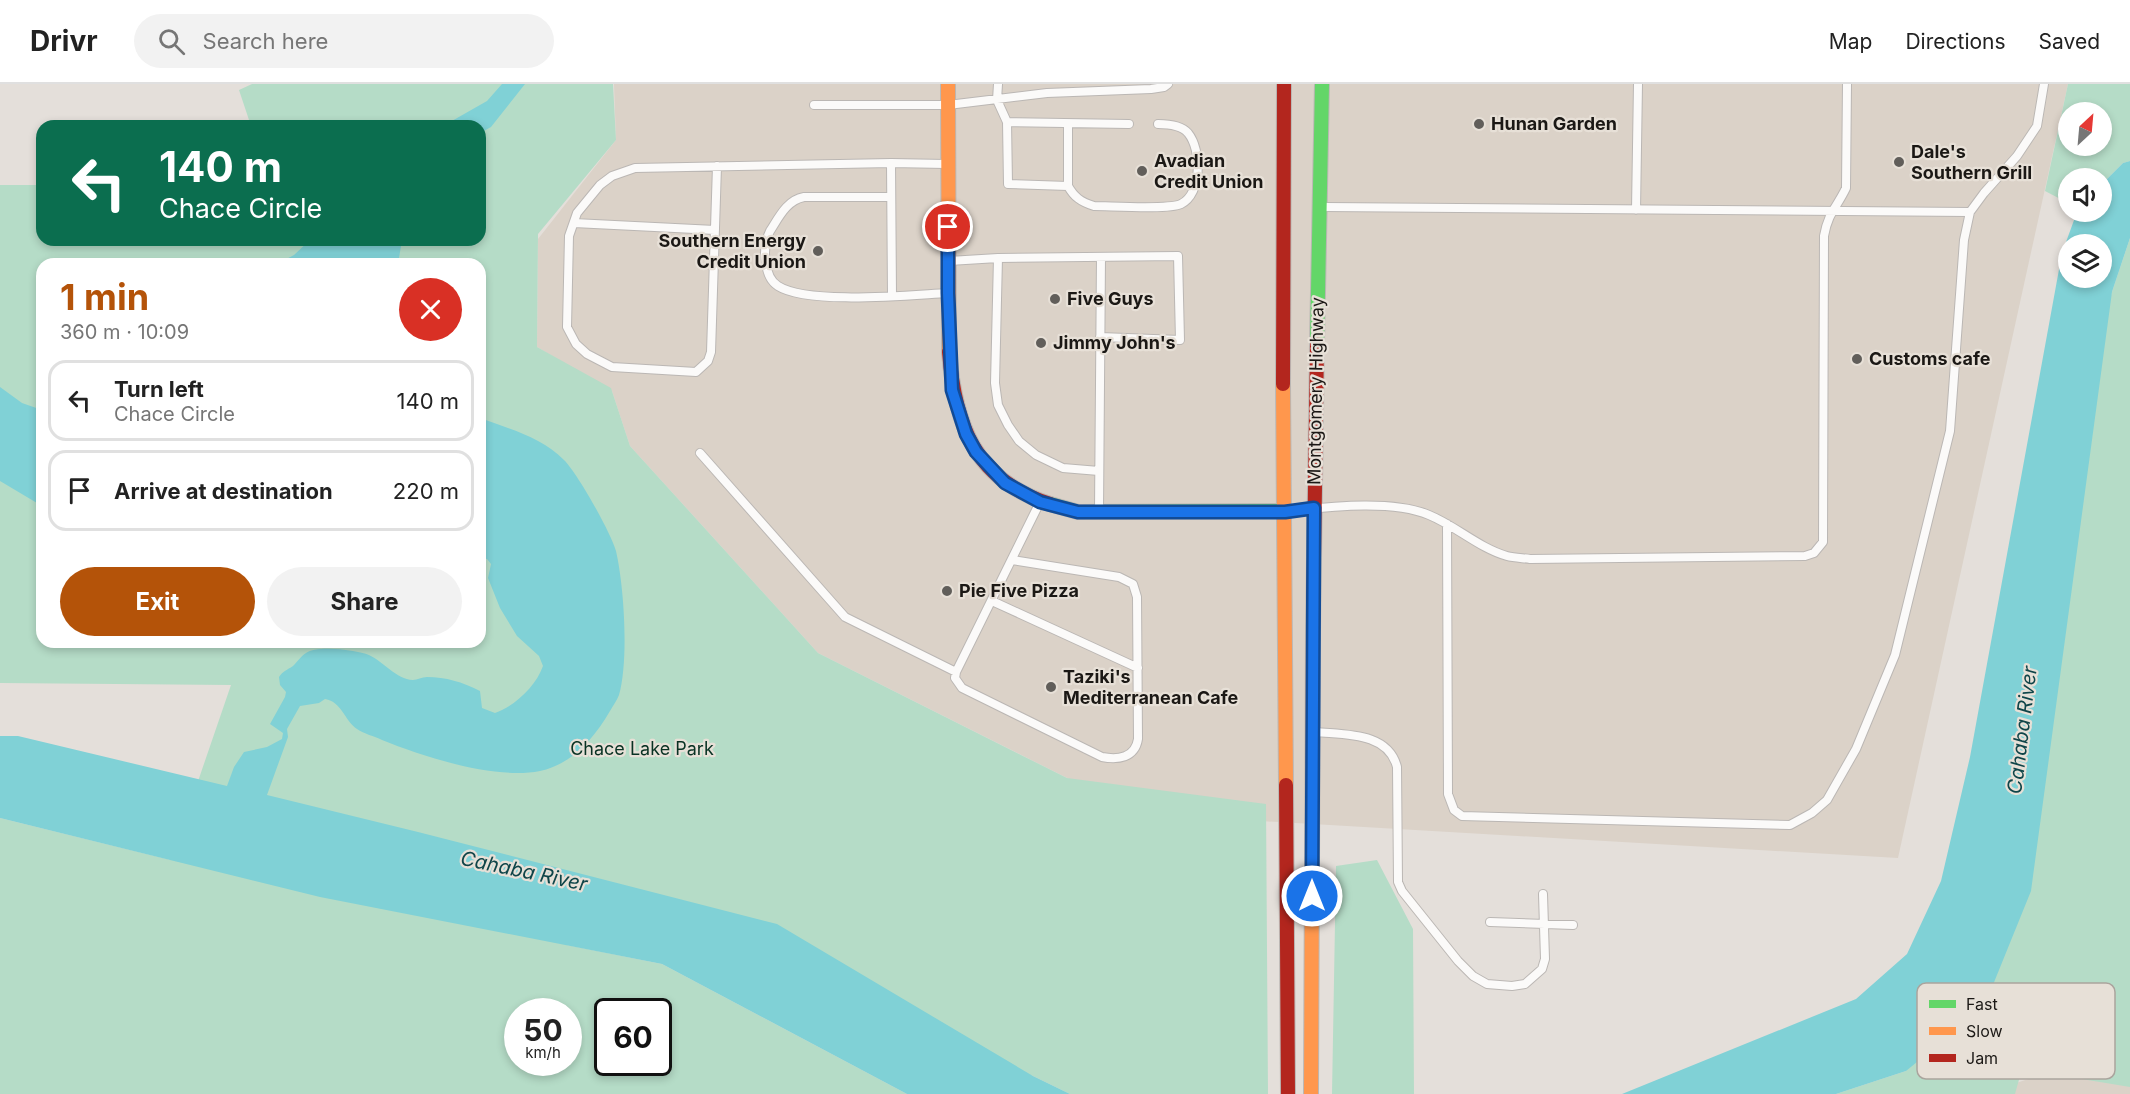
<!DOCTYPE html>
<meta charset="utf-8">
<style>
:root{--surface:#fff;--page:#f2f2f2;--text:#222;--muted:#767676;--line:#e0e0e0;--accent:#b45309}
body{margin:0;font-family:Inter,sans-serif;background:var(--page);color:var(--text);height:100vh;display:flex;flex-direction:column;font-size:22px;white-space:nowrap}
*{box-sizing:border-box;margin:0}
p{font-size:20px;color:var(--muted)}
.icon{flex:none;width:33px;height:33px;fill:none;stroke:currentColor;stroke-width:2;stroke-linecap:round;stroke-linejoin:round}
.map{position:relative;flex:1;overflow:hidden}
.side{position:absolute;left:36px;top:174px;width:450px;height:390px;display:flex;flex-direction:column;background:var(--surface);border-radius:18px;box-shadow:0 3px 9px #0003}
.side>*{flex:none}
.top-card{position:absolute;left:36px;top:36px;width:450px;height:126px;border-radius:18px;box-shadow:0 3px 9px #0003;background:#0b6e4f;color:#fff;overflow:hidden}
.needle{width:39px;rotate:26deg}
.buttons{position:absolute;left:2058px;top:18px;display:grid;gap:12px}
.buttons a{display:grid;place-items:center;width:54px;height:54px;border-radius:50%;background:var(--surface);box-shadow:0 3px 9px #0003;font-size:30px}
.speed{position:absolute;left:504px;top:914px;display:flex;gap:12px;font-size:30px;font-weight:700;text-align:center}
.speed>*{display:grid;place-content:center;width:78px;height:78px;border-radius:50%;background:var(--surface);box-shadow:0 3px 9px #0003;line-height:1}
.speed small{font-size:15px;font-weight:400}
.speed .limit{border:3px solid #111;border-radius:9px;background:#fff;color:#111}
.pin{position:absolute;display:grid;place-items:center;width:51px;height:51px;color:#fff;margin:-26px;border:3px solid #fff;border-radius:50%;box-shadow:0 2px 6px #0007}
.me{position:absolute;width:66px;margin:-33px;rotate:0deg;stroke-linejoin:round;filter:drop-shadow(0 0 4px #0008)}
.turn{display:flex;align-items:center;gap:21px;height:126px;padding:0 24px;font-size:27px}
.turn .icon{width:78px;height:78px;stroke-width:2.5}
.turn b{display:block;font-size:42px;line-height:51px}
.round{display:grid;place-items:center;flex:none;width:63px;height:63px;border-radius:32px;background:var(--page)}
.summary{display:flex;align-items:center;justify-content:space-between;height:102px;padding:0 24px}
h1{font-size:36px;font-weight:700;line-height:45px;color:var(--accent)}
.button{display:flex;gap:12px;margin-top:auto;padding:12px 24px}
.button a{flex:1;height:69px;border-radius:36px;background:var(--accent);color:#fff;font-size:24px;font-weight:700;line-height:69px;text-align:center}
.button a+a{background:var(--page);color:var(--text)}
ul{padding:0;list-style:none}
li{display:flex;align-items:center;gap:18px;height:81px;margin:0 12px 9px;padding:0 12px;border:3px solid var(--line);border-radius:18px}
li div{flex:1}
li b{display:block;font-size:22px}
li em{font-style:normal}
header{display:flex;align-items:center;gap:36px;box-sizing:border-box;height:84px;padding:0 30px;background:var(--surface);border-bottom:2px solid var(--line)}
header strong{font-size:28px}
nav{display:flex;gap:33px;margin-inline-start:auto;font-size:21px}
.search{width:420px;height:54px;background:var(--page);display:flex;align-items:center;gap:15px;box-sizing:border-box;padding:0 21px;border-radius:33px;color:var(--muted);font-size:22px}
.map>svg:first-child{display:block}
</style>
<header>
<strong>Drivr</strong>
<div class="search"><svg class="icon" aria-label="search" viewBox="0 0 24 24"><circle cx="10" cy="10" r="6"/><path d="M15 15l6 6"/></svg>Search here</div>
<nav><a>Map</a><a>Directions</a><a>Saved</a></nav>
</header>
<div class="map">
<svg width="2130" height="1010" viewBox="0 0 2130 1010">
<rect width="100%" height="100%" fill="#e4dfda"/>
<path fill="#dbd2c8" d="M614 0H2068L1898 774 1139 730 818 569 630 362 612 307 537 263 538 155 616 56Z
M2130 726V1010H1984L2101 970Z"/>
<path fill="#b5dcc7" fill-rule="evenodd" d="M252 0H613L616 56 538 150 537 263 611 304 630 362 818 569 1067 694 1266 720 1268 1010H1070L1033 992 679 859 567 861 662 880 907 1010H0V734L171 776 231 601 0 599V101H42V156H480V42H251L239 6ZM42 180H480V558H42ZM518 927H568V978H518ZM608 927H658V978H608Z
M2068 0H2130V77L2123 79 2102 100V94H2068V119L2045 107ZM2068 28H2102V62H2068Z
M2130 154V1003L2022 985 2015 1010H1836L1906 987 2112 208Z
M1377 776 1413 845 1414 1010H1332L1336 782Z"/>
<path fill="#80d1d6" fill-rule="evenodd" d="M502 0H525L491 43 480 49V42H443L487 17Z
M2130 77V154L2112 208 2031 807 1984 923 1906 987 1836 1010H1622L1856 915 1907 870 1941 797 1970 673 2062 169 2077 128H2102V100L2123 79ZM2102 160V194H2068V160Z
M310 156H402L398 180H277L294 171Z
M0 303 22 319 42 326V422L0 397Z
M480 334C509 345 542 353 564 376 578 390 611 449 616 467 624 502 629 576 619 611 617 616 613 622 610 627 594 654 573 680 540 687 495 696 424 673 382 656 374 652 364 650 357 645 344 636 342 618 325 615L319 619 300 622 287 645 288 653 267 711 418 748 777 840 1033 992 1070 1010H907L662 880 320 813 0 734V652H18L227 702 234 683 244 668 267 663 282 655 283 649 270 640 285 613 286 608 280 601 279 593C283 587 287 586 293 582 297 578 301 572 306 569 317 561 357 566 369 571 384 578 396 595 413 596 417 596 422 593 427 593 446 593 462 598 480 607L482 624 495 629C515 622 536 602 543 582L539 572 517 552 500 524 488 494 491 480 487 475 480 474Z"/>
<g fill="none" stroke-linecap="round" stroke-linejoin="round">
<g stroke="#bbb7b4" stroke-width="10">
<path id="lane" d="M998 0 997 16 1007 38 1008 100 1068 102
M814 21H948L1047 9 1151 5 1164 3 1168 0
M1007 38 1129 40
M1068 40V102C1074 113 1081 118 1094 122 1111 122 1168 126 1181 120 1202 110 1202 66 1188 49 1181 41 1168 40 1158 40
M717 82 711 268 708 277 696 288 612 283 587 270 576 260 567 243 569 152 577 129 600 101 612 92 635 84 891 79
M891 113H804C787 116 779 133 770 147 765 157 764 168 766 179 767 188 770 197 778 202 808 221 909 211 947 209
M1324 123 1970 128
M1636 126 1638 0
M574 139 715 146
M998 174 995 299 998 321 1008 341 1019 357 1036 371 1063 384 1099 387
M949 177 998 174 1178 172 1180 256 1100 253
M892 212 891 79 946 80
M700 369 845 533 956 588
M1099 426 1101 173
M1287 427C1327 423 1392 415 1429 431 1456 442 1479 464 1507 472 1514 474 1523 474 1530 475L1805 472 1814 469 1823 458 1824 152C1828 129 1837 123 1846 104L1847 0
M1447 440 1448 710 1454 726 1462 732 1790 741 1812 729 1827 716 1856 665 1895 571 1950 347 1964 156 1970 128 1984 109 2017 72 2037 42 2044 0
M1012 476 1119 493 1133 500 1137 513 1138 655C1135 674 1118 676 1102 673L962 604 955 594 956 588 1040 418
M992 517 1138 584
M1316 648C1345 651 1388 648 1397 683L1398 798 1402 807 1458 877 1473 892 1487 900 1512 902 1525 900 1542 885 1545 875 1543 810
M1490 838 1573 841"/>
</g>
<g stroke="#bbb7b4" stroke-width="16">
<path id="fast" d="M1317 260 1322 0
M1050 420 1078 428 1285 427"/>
</g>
<g stroke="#bbb7b4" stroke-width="16">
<path id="slow" d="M948 0 949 268
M1283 300 1286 701
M1311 1010 1313 545"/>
</g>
<g stroke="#bbb7b4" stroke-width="16">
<path id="jam" d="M949 268C955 340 974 396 1050 420
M1283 300 1284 0
M1313 545 1317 260
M1286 701 1288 1010"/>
</g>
<use href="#lane" stroke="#fbfaf9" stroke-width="8"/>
<use href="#fast" stroke="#63d668" stroke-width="14"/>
<use href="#slow" stroke="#ff974d" stroke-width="14"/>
<use href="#jam" stroke="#b3261e" stroke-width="14"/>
</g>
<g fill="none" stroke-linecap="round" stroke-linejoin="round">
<g stroke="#114b97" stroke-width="15">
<path id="route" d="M948 143V209L952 306 966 350 976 368 1005 399 1040 418 1078 428H1285L1314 424 1312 812"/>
</g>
<use href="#route" stroke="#1a73e8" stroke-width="10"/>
</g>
<g fill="#615e5a" stroke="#e7e0d7" stroke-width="2">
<circle cx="1479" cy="40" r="6"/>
<circle cx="1899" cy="78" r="6"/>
<circle cx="1142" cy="87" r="6"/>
<circle cx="818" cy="167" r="6"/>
<circle cx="1055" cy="215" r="6"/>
<circle cx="1041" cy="259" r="6"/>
<circle cx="1857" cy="275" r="6"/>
<circle cx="947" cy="507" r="6"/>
<circle cx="1051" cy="603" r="6"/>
</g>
<g text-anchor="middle" stroke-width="4.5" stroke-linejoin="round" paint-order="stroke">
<g font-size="18" font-weight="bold" fill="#1b1815" stroke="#e7e0d7" text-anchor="start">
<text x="1491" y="46">Hunan Garden</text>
<text x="1911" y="74">Dale's<tspan x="1911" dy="21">Southern Grill</tspan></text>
<text x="1154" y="83">Avadian<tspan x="1154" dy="21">Credit Union</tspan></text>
<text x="806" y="163" text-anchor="end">Southern Energy<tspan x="806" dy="21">Credit Union</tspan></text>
<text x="1067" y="221">Five Guys</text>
<text x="1053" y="265">Jimmy John's</text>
<text x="1869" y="281">Customs cafe</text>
<text x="959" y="513">Pie Five Pizza</text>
<text x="1063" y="599">Taziki's<tspan x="1063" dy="21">Mediterranean Cafe</tspan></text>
</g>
<g font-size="18" fill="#1b1815" stroke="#e7e0d7">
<text transform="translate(1316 307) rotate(-89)" y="6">Montgomery Highway</text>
</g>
<g font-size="18" fill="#083223" stroke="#e7e0d7">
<text x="642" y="671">Chace Lake Park</text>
</g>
<g font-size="20" font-style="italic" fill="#0f4549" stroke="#e7e0d7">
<text transform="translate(2022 646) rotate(-83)" y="7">Cahaba River</text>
<text transform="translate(524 787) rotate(12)" y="7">Cahaba River</text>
</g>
</g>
<rect x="1917" y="899" width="198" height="96" rx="9" fill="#e7e0d7" stroke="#aaa49d" stroke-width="1.5"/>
<rect x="1929" y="916" width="27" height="8" fill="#63d668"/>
<rect x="1929" y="943" width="27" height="8" fill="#ff974d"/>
<rect x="1929" y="970" width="27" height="8" fill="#b3261e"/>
<g font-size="16" fill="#1b1815">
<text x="1966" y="926">Fast</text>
<text x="1966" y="953">Slow</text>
<text x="1966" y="980">Jam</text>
</g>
</svg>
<div class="buttons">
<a><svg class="needle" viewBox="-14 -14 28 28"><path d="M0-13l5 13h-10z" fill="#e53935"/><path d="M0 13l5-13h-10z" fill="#767676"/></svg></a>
<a><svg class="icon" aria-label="sound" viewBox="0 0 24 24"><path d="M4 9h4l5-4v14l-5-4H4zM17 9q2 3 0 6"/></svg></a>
<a><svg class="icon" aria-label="layers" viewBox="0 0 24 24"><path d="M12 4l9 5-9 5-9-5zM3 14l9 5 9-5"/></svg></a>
</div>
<div class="speed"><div>50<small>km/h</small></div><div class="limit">60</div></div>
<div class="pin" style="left:948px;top:143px;background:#d93025"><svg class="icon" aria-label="arrive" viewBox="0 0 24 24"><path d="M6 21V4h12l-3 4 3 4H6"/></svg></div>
<svg class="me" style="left:1312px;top:812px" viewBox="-20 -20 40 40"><circle r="17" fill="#1a73e8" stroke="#fff" stroke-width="3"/><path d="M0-11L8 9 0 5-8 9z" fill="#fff"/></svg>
<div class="top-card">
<div class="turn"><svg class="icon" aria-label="left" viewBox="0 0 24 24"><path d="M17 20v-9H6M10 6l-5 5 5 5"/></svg><div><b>140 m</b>Chace Circle</div></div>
</div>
<section class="side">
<div class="summary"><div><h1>1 min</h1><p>360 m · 10:09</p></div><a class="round" style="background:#d93025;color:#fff"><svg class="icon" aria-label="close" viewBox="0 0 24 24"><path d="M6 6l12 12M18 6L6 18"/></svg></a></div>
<ul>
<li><svg class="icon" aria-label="left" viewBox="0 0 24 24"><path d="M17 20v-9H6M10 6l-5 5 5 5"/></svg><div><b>Turn left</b><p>Chace Circle</p></div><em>140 m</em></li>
<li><svg class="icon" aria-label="arrive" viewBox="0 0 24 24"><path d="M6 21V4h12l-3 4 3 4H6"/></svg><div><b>Arrive at destination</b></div><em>220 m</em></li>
</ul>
<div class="button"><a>Exit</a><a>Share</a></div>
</section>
</div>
